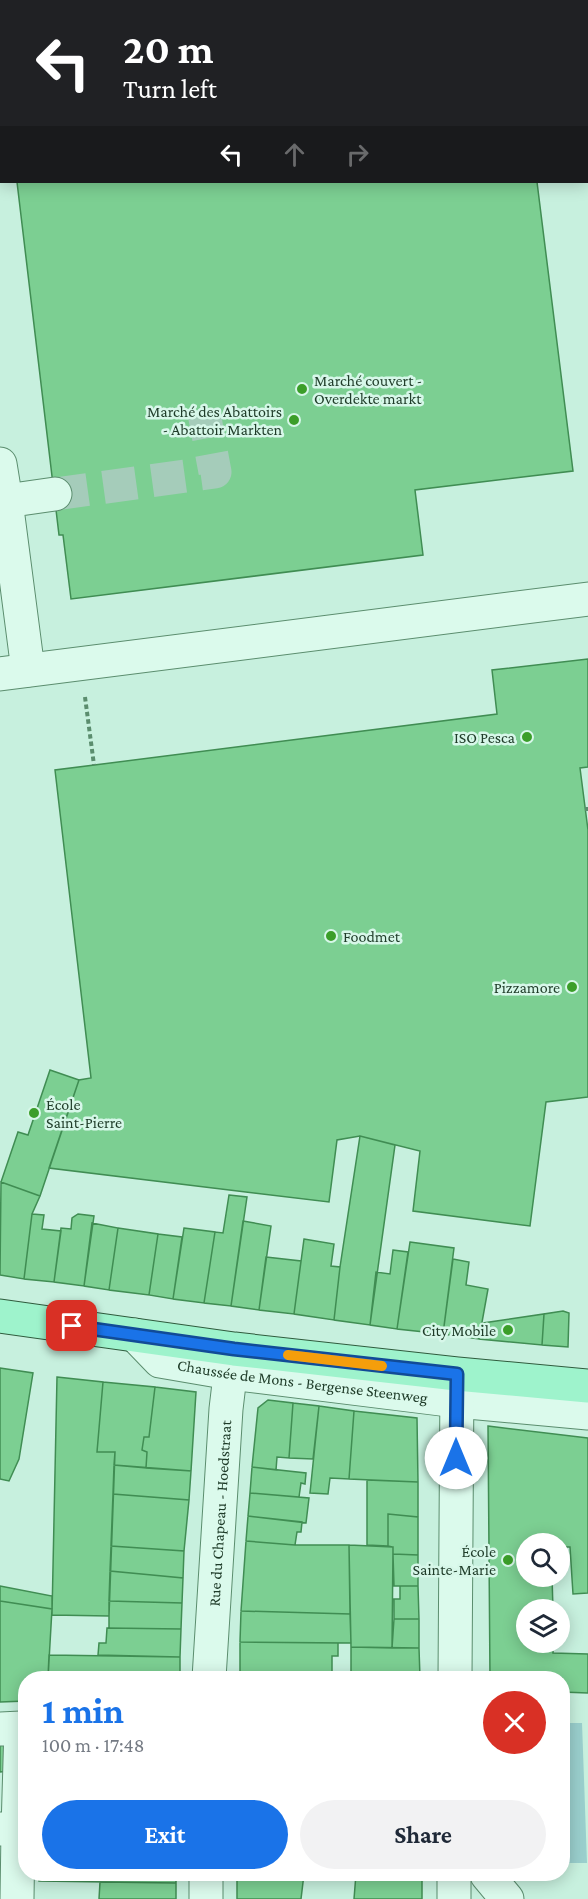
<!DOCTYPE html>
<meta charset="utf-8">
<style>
:root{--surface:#fff;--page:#f2f2f3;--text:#1f2937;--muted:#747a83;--accent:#1a73e8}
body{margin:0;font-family:"Crimson Pro",serif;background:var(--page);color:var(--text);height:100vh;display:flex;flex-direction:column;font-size:22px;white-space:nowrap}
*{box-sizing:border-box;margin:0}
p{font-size:20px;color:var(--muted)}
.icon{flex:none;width:33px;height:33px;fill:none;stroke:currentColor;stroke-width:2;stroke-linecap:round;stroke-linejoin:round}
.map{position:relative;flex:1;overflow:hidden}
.side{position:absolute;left:18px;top:1671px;width:552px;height:210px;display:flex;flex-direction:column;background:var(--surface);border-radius:24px;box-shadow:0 3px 15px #0003}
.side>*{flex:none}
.top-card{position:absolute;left:0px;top:0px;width:588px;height:183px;box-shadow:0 3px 15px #0003;background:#202124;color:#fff;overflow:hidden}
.tools{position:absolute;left:516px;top:1533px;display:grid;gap:12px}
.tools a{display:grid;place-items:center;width:54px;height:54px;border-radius:50%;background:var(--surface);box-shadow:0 3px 15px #0003;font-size:30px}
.pin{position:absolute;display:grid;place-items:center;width:51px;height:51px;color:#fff;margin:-26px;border-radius:12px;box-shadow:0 3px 9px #0006}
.me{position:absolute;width:66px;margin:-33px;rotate:0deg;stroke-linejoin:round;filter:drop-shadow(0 0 4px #0008)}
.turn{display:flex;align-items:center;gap:21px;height:126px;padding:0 24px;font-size:27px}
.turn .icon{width:78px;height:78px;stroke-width:2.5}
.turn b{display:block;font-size:42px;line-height:51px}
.lanes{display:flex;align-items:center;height:57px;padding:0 24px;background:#0003;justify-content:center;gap:30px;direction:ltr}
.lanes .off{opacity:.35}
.round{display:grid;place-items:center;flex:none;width:63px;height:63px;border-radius:32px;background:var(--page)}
.head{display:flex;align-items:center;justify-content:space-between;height:102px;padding:0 24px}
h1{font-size:36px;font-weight:700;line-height:45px;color:var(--accent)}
.primary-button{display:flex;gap:12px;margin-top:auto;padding:12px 24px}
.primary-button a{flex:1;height:69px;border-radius:36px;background:var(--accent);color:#fff;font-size:24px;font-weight:700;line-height:69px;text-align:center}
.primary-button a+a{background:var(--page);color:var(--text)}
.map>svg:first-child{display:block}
</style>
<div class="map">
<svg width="588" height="1899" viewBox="0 0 588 1899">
<rect width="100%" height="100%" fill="#c7f0de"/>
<path fill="#9acfcd" d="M563 1723H582L587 1863H563Z"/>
<path fill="#7ccf92" stroke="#408d53" stroke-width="1.5" d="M0 0H514L515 2H2V51Z
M17 182H537L573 471 415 490 423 555 71 599 63 535H59Z
M588 659V767L580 768 588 830V1097L546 1102 530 1226 413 1211 420 1151 360 1136 337 1140 329 1202 49 1168 79 1080 91 1078 55 770 497 714 492 670Z
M50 1070 79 1080 40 1196 1 1182 18 1132 28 1135Z
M360 1136 395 1145 370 1325 334 1320 340 1267Z
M1 1182 40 1196 32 1214 24 1279 0 1275Z
M229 1195 247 1197 231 1306 204 1303 215 1232 223 1233Z
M32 1214 44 1215 42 1229 61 1231 54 1282 24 1279Z
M78 1214 94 1216 84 1286 54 1282 61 1228 71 1229 72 1218Z
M243 1221 271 1226 259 1310 231 1306Z
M92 1223 118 1228 109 1290 84 1286Z
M118 1228 158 1234 149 1295 109 1290Z
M184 1228 215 1232 204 1303 173 1299Z
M158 1234 182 1237 173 1299 149 1295Z
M304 1239 334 1244 331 1266 340 1267 334 1320 294 1314Z
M410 1242 454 1248 443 1334 397 1329Z
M393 1250 408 1252 397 1329 370 1325 376 1272 390 1274Z
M266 1257 301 1261 294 1314 259 1310Z
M453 1259 469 1262 466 1285 488 1289 479 1339 443 1334Z
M563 1311 569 1313 568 1347 542 1345 544 1314Z
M544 1314 542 1345 479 1339 483 1323Z
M0 1368 33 1373 19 1459 9 1481 0 1479Z
M57 1377 103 1382 97 1452H115L109 1616 52 1615Z
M103 1382 155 1387 149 1437H144L142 1450 147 1452 146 1468 114 1465 115 1452H97Z
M155 1387 196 1392 191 1471 146 1468 147 1452 142 1450 144 1437H149Z
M268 1400 293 1403 289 1458 277 1457 276 1470 252 1467 258 1408Z
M293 1403 319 1406 313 1459 289 1458Z
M319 1406 354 1411 349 1479 330 1478 328 1494 310 1493Z
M354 1411 417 1418 418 1482 349 1479Z
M488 1426 588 1438V1593L573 1594 570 1547H560V1544H526V1576H552L553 1610H526V1642H553V1653L588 1654V1693L562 1692V1678H490Z
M114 1465 191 1471 189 1500 113 1494Z
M252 1467 306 1473 305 1484 301 1483 299 1497 250 1493Z
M367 1480 418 1482V1517L388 1514V1546L367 1545Z
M250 1493 309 1498 306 1523 248 1516Z
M113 1494 189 1500 184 1551 111 1546Z
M388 1514 418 1517V1555L393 1554V1547L388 1546Z
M248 1516 302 1522 301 1532H297L295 1545 246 1541Z
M246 1541 295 1545H349L350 1614 241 1611Z
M349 1545 393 1547 392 1648 351 1647Z
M111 1546 184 1551 183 1578 110 1571Z
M393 1554 418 1555V1586H394Z
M110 1571 183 1578 182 1603 109 1601Z
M0 1586 52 1596V1609L0 1601Z
M400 1586H418L419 1619H394V1599H400Z
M0 1601 52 1609 48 1678H26V1701L0 1702Z
M109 1601 182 1603 181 1629 109 1628Z
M241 1611 350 1614 351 1643 240 1642Z
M394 1619H419V1648H392Z
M107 1628 181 1629 180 1657 98 1655 99 1643H106Z
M240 1642 338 1643V1656H332V1672L240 1673Z
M351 1647 419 1648 420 1678H351Z
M49 1655 180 1657V1678H48Z
M318 1672V1678H239L240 1673Z
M0 1742H7L8 1771 0 1772Z
M39 1874H176V1883L39 1881Z
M237 1874H304L301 1899H237Z
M356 1874H422V1899H354Z
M100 1882 176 1883V1899H99Z"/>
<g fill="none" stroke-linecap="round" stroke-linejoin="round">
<path stroke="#a5ccba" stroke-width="33" stroke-dasharray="33 16" stroke-linecap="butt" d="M55 494 215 472 204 413"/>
<g stroke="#5b8d6e" stroke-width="35">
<g id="minor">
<path d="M0 464 6 501"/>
<path d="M28 670 6 501 55 494"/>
<path d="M0 674 588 599"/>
<path id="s1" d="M135 1335 160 1361 230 1373 457 1401 588 1413"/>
<path id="s2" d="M209 1678 226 1409 233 1350"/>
<path d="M455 1678 457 1380"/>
<path d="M0 1729 21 1728 18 1829"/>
<path d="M0 1829H18L17 1899"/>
<path d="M454 1874V1899"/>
<path d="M487 1875 507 1899"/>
<path d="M206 1899V1874"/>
</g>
</g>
<g stroke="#2f5b3d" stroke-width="35">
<path id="major" d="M0 1316 234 1349 457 1374 588 1386"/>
</g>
<path stroke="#5b8d6e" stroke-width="4" stroke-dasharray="4.5 3" stroke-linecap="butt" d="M85 697 94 765
M585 809H588"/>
<use href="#minor" stroke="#dbfaec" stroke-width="33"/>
<use href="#major" stroke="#9ef3cc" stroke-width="33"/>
</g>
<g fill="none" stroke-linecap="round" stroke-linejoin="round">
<g stroke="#114b97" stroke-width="15">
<path id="route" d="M72 1326 234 1349 457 1374 456 1458"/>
</g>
<use href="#route" stroke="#1a73e8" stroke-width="10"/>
<path stroke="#f59e0b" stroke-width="10" d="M288 1355 382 1366"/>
</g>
<g fill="#3b9e29" stroke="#d7f7e9" stroke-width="2">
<circle cx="302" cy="389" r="6"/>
<circle cx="294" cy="420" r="6"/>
<circle cx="527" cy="737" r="6"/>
<circle cx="331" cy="936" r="6"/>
<circle cx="572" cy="987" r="6"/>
<circle cx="34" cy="1113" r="6"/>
<circle cx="508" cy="1330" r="6"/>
<circle cx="508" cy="1560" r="6"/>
</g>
<g text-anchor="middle" stroke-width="5" stroke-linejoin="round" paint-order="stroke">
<g font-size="16" fill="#1f3c29" stroke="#d7f7e9" text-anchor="end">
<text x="314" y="386" text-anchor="start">Marché couvert -<tspan x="314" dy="18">Overdekte markt</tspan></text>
<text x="282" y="417">Marché des Abattoirs<tspan x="282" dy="18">- Abattoir Markten</tspan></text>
<text x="515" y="743">ISO Pesca</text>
<text x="343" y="942" text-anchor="start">Foodmet</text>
<text x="560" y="993">Pizzamore</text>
<text x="46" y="1110" text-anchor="start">École<tspan x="46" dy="18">Saint-Pierre</tspan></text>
<text x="496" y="1336">City Mobile</text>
<text x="496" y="1557">École<tspan x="496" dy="18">Sainte-Marie</tspan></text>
</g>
<g font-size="16" fill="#1f3c29" stroke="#d7f7e9">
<text dy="6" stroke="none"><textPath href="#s1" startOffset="180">Chaussée de Mons - Bergense Steenweg</textPath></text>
<text dy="6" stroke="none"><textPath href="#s2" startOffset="165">Rue du Chapeau - Hoedstraat</textPath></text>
</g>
</g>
</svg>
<div class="tools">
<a><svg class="icon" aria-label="search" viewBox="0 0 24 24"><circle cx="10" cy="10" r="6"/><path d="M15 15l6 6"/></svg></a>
<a><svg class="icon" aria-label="layers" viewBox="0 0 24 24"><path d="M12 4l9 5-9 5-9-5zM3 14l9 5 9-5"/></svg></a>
</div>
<div class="pin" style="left:72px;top:1326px;background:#d93025"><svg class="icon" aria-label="arrive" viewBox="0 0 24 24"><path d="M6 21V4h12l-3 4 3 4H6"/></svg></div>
<svg class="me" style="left:456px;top:1458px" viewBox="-20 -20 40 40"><circle r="19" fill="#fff"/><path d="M0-13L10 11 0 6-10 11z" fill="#1a73e8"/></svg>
<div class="top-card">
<div class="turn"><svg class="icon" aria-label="left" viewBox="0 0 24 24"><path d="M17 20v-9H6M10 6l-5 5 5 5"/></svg><div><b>20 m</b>Turn left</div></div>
<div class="lanes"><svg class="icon" aria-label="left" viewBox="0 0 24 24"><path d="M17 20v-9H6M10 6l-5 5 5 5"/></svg><svg class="icon off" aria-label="ahead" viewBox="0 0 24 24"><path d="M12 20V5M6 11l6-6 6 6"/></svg><svg class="icon off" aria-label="right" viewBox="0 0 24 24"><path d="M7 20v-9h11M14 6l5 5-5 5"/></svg></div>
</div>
<section class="side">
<div class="head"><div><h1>1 min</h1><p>100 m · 17:48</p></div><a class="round" style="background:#d93025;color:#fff"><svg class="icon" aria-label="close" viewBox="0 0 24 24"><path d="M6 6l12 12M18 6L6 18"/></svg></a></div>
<div class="primary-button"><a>Exit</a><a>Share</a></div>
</section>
</div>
